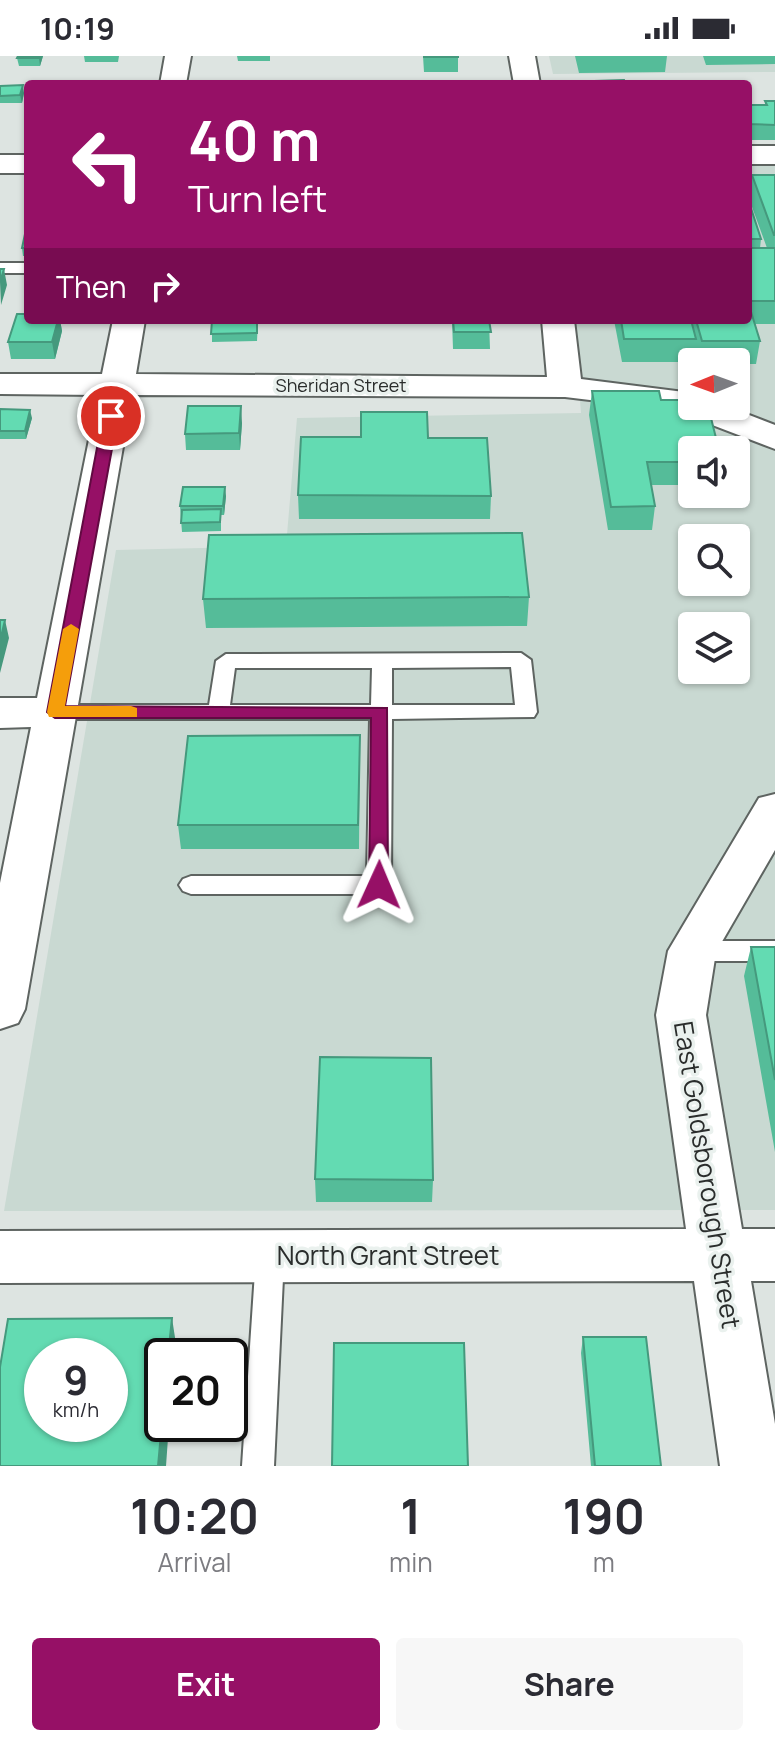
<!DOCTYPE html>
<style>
:root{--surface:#fff;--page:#f7f7f7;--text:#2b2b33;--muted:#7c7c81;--accent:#961066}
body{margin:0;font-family:Manrope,sans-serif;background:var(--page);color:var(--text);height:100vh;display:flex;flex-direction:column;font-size:30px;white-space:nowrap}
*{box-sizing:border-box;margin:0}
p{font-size:26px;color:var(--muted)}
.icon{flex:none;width:44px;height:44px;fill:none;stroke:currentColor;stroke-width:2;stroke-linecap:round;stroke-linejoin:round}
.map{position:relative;height:1410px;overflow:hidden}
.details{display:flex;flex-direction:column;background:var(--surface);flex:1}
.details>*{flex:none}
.guide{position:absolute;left:24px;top:24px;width:728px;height:244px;border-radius:8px;box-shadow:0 2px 6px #0004;background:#961066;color:#fff;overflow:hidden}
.needle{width:52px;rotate:269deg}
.tools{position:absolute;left:678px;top:292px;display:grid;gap:16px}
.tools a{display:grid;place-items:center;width:72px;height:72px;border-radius:8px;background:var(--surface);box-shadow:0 2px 6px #0004;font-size:40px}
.speed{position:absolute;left:24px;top:1282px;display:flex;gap:16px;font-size:40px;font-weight:700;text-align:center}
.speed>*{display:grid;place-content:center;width:104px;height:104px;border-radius:50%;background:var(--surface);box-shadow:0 2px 6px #0004;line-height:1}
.speed small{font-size:20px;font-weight:400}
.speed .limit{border:4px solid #111;border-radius:12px;background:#fff;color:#111}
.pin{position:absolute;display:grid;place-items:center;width:68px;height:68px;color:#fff;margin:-34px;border:4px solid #fff;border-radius:50%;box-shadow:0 2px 8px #0007}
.me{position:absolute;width:88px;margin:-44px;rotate:1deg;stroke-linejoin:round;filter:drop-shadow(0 0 6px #0008)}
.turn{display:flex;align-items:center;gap:28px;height:168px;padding:0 32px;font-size:36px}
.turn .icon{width:104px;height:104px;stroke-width:2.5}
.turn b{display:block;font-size:56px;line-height:68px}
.then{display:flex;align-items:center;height:76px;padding:0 32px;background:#0003;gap:16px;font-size:30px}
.eta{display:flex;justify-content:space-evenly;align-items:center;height:136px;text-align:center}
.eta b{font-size:48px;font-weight:700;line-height:56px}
.primary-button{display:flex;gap:16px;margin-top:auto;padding:16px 32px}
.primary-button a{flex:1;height:92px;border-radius:8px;background:var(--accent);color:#fff;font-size:32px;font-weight:700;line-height:92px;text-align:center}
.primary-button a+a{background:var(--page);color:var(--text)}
.status{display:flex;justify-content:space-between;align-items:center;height:56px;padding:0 40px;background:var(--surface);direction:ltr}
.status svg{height:22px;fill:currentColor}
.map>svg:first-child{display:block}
</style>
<div class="status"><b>10:19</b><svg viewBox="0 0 49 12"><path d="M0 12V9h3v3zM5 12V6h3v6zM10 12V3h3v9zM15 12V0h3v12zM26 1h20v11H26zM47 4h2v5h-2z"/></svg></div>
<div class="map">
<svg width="775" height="1410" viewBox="0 0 775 1410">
<rect width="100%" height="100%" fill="#dde4e1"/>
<path fill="#c9d9d2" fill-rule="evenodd" d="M549 0H775V16L553 18Z
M748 105H775V1154L4 1155 116 494 286 490 297 362 581 357 574 264H748ZM692 306H736V350H692ZM692 394H736V438H692ZM692 482H736V526H692ZM692 570H736V614H692Z"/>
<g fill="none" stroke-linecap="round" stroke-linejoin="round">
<g stroke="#5e6461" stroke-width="4">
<path id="lane" d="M0 207H28V217H0Z
M521 597 531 604 537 656 534 661 392 663 391 829 387 835 379 838H191L183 835 179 829 183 823 191 820H367L370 663H55L44 656 55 649H209L216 605 226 598ZM511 611 515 649H392V612ZM235 612H372L371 649H230Z
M692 885H775V905H692L683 902 680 895 683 888Z
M270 1188 280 1192 284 1201 274 1410H242L256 1201 260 1192Z"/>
</g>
<g stroke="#5e6461" stroke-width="4">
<path id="street" d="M165 0H191L186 28H160Z
M509 0H535L540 28H514Z
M748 90H775V108H748Z
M0 99H28V117H0Z
M113 264H145L136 318 547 321 542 264H574L581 323 692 337V350H726L775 369V393L673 354 565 341 132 339 25 953 18 967 0 973V827L31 671 0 672V642H37L98 339 0 338V318H102Z
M775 738V794L716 896 706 959 742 1173H775V1225H751L775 1368V1410H720L694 1225 0 1227V1175L686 1173 656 959 668 895 759 742Z"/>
</g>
<use href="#lane" fill="#fff" fill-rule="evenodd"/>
<use href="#street" fill="#fff" fill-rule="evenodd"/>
</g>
<path fill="#55bc99" d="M43 0 40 10H19L17 2Z
M84 0H119L118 6H85Z
M237 0H270V5H238Z
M423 0H458V16H424Z
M575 0H667L665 16 579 17Z
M703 0H775V8L706 9Z
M0 30 24 37 22 47H0Z
M765 45H775V84H748V49H765Z
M752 119H775V268H755L760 285 756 308H736V306H698L694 293 693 306H622L614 264H748V143L761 183 760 192H767L748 140Z
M28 178V200H23L22 192Z
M28 264H60L62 275 55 303H11L8 286Z
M212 264H258L257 285 212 286Z
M452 264H489L490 293H453Z
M592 335 661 344 692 394V429H651L655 450 652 474H608L589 359Z
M0 353 32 362 26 383H0Z
M242 367 240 394H186L185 378Z
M428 382 491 440 490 463H299L298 439Z
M226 440 224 459H221V475L182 476 180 450Z
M529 541 527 570 206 572 203 543Z
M360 679 359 793H181L178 769Z
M751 891H775V1096L744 920Z
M315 1123 433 1124 432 1146H316Z
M583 1281 661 1410H591L581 1297Z"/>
<path fill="#45997d" d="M39 0H43L40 10 39 2Z
M23 29 24 37 22 47 20 39Z
M4 213 7 229 1 249 0 226Z
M58 264H60L62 275 55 303 52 286Z
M241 350 242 367 240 394 239 377Z
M30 354 32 362 26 383 25 375Z
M225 431 226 440 224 459 223 450Z
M5 564 9 582 0 617V585Z
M172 1262 176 1288 175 1300H168Z
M162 1368H169L166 1410H158Z"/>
<path fill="#63dbb2" stroke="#45997d" stroke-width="2" fill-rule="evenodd" d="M18 0H39V2H17Z
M424 0H458V1H424Z
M624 24 625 28H595V25Z
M435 27H469V28H435Z
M23 29 20 39 0 40V30Z
M765 45H775V69L748 68V49H767Z
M752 119H775V179H774Z
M748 143 761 183H748Z
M25 178H28V192H22Z
M748 192H775V245H748Z
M0 213H4L0 226Z
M748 246 760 285H702L696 264H748Z
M17 258H28V264H58L52 286H8Z
M212 264H257V277L211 278Z
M453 264H489L491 276H454Z
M621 264H691L696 283H624Z
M592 335H659L661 344H692V350H708L719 394H692V406H647L655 450 611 451Z
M188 350H241L239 377 185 378Z
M0 353 30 354 25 375H0Z
M361 356H427L428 382H487L491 440 298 439 301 381H361Z
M183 431H225L223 450H180Z
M221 453 220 466 181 467 182 454Z
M522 477 529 541 203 543 209 479Z
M0 564H5L0 585Z
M360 679 358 769H178L188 680Z
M751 891H775V1024Z
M320 1001 431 1002 433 1124 315 1123Z
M172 1262 168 1300H162V1366L158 1410H0V1311L8 1263ZM42 1300H110V1368H42Z
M583 1281H646L661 1410H595Z
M334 1287H464L468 1410H332Z"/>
<path fill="#961066" stroke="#620a42" stroke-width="2" d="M111 355 118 360 65 650 387 652 388 829 386 834H372L369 829 371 662H55L47 656 103 360Z"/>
<path fill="#f59e0b" d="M71 568 79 573 65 650H131L137 652V661H49L47 656 63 573Z"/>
<g text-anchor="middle" stroke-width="7" stroke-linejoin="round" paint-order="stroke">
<g font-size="18" fill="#2a2d2c" stroke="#eaf1ee">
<text x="341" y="336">Sheridan Street</text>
</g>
<g font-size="26" fill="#2a2d2c" stroke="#eaf1ee">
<text transform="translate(707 1119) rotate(81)" y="9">East Goldsborough Street</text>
<text x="388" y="1209">North Grant Street</text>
</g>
</g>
</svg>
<div class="tools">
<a><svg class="needle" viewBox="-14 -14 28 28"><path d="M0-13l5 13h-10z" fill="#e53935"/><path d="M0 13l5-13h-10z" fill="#7c7c81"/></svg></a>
<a><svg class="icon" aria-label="sound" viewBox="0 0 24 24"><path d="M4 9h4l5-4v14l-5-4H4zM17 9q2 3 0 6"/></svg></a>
<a><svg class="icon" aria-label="search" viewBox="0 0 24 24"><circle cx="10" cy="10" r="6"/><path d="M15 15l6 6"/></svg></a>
<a><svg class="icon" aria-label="layers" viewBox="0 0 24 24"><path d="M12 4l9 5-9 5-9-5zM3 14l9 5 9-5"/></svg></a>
</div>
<div class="speed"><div>9<small>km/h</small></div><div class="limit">20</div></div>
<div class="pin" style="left:111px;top:360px;background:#d93025"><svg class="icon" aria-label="arrive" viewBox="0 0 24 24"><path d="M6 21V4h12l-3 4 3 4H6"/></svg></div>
<svg class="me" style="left:379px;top:829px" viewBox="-20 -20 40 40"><path d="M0-17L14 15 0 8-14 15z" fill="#961066" stroke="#fff" stroke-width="4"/></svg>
<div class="guide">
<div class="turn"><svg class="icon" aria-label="left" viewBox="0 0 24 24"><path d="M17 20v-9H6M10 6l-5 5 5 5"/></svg><div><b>40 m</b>Turn left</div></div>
<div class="then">Then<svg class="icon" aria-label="right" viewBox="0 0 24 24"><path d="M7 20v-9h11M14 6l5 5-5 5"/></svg></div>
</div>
</div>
<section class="details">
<div class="eta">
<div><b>10:20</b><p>Arrival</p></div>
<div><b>1</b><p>min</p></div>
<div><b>190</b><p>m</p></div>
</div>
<div class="primary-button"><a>Exit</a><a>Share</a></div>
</section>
